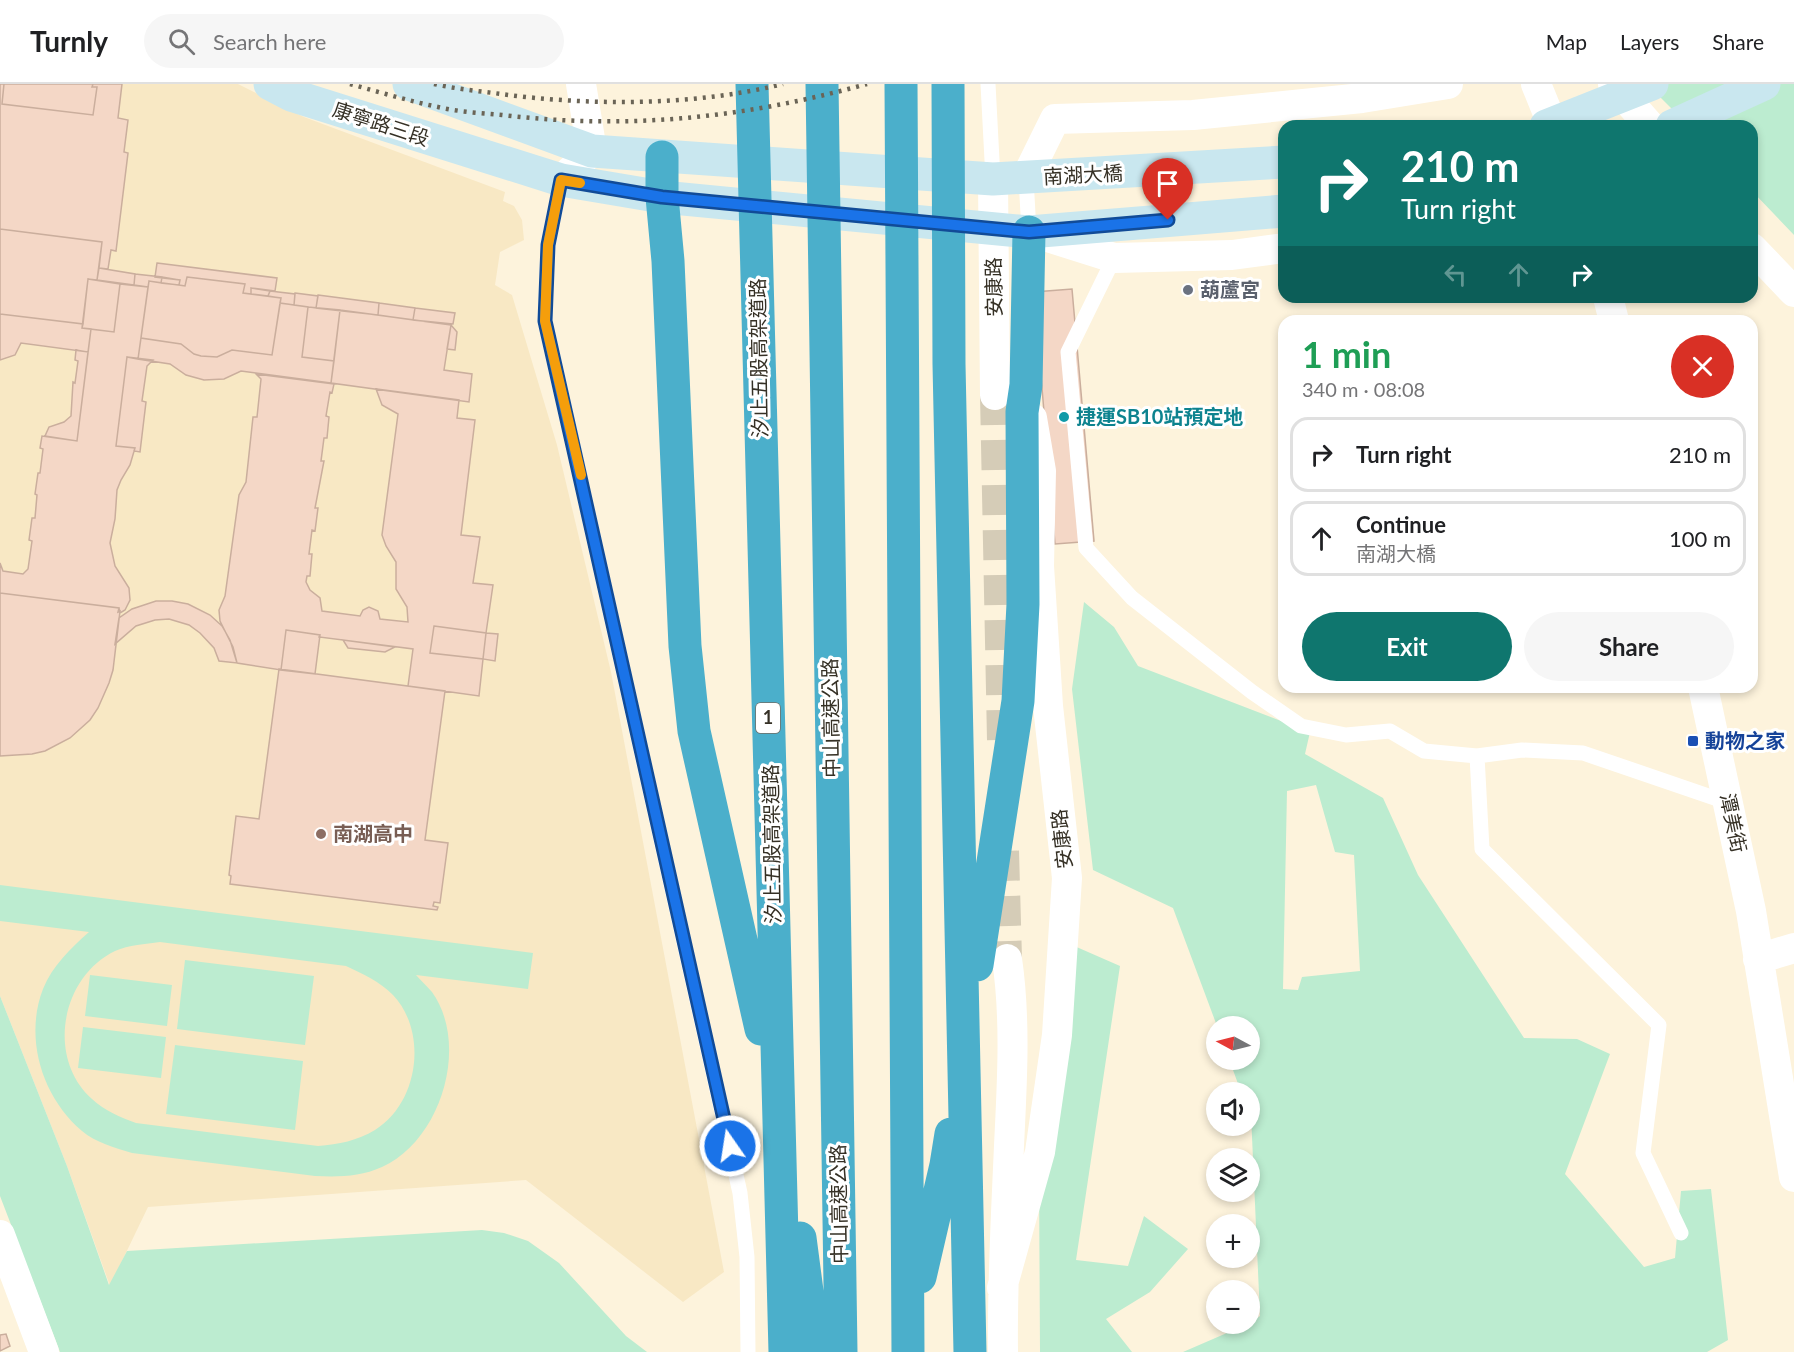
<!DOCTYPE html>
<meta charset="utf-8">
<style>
:root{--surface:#fff;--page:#f6f6f6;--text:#202124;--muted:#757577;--line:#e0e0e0;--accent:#0f766e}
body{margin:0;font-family:Lato,"Noto Sans TC",sans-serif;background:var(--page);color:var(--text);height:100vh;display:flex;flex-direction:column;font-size:22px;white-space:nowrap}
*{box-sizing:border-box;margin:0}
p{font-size:20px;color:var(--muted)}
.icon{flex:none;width:33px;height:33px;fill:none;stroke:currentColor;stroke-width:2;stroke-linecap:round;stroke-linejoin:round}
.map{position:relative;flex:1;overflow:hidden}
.side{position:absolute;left:1278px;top:231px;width:480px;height:378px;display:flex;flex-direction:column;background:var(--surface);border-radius:18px;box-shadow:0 3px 9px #0003}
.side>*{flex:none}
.banner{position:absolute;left:1278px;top:36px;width:480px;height:183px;border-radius:18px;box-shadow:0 3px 9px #0003;background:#0f766e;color:#fff;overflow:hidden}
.needle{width:39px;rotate:277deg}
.tools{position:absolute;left:1206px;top:932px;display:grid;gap:12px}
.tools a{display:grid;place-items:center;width:54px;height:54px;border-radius:50%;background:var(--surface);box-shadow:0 3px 9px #0003;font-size:30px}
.pin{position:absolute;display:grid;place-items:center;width:51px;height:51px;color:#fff;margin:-62px -26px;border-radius:50% 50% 50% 0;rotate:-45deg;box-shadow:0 0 6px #0007}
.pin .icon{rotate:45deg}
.me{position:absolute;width:66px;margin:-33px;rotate:347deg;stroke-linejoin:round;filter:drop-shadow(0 0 4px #0008)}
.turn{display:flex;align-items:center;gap:21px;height:126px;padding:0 24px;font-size:27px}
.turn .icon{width:78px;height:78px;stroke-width:2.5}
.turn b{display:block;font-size:42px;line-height:51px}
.lanes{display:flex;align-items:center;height:57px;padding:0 24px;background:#0003;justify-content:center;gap:30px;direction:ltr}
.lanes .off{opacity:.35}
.round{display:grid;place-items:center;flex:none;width:63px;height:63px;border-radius:32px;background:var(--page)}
.overview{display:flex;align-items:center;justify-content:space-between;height:102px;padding:0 24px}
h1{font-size:36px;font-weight:700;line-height:45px;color:#1e9e55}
.action{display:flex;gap:12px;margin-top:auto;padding:12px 24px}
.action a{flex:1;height:69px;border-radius:36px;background:var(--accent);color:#fff;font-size:24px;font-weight:700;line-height:69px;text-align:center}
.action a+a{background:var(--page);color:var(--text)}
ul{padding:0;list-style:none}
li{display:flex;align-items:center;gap:18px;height:75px;margin:0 12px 9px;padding:0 12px;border:3px solid var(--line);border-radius:18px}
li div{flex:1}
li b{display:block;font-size:22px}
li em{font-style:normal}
header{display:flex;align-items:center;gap:36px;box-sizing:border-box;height:84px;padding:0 30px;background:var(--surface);border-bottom:2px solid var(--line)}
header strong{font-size:28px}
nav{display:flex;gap:33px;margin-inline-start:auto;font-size:21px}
.search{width:420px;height:54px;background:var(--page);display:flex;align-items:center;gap:15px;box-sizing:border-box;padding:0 21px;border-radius:33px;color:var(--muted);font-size:22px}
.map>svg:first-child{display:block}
</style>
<header>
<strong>Turnly</strong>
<div class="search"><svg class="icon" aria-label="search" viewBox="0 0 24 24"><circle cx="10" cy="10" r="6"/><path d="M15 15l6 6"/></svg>Search here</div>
<nav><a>Map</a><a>Layers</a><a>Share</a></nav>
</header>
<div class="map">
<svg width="1794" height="1268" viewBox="0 0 1794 1268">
<rect width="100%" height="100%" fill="#fdf3dc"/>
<path fill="#f8e8c4" d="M0 0H238L304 33 505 108 503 117 514 122 522 136 524 156 500 168 495 201 512 211 557 361 611 588 724 1188 683 1218 526 1096 148 1123 110 1202 67 1082 0 912Z"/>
<path fill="#bcecd0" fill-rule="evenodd" d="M1647 0H1794V151L1752 107V42H1689Z
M1084 518 1114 543 1138 582 1310 648 1305 670 1383 714 1418 791 1524 954 1577 955 1610 970 1565 1090 1644 1183 1675 1174 1681 1107 1711 1105 1728 1256 1707 1268H1183L1250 1239 1260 1232 1250 1008H1241L1229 975H1250V942H1217L1173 824 1093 786 1072 605ZM1316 701 1335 768 1354 771 1360 887 1302 893 1298 906 1283 905 1287 707Z
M0 801 533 869 528 905 416 891C421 897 427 902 432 908 470 961 441 1057 382 1083 360 1093 338 1093 315 1092L132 1069C115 1064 95 1058 82 1047 42 1013 24 954 43 905 53 881 70 865 89 848L0 837ZM160 858 346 882C363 890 379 897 393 911 428 948 419 1019 375 1046 357 1057 339 1060 318 1062L136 1039C120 1033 105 1027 92 1015 46 974 61 893 115 867 129 861 145 860 160 858Z
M1072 861 1120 882 1076 1176 1128 1182 1144 1132 1188 1165 1150 1208 1106 1235 1132 1268H1040L1039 1089Z
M185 876 314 892 305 961 177 945Z
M90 891 172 901 167 942 85 932Z
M0 912 67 1082 109 1201 127 1167 482 1146 504 1149 528 1157 559 1179 626 1252 647 1268H60L0 1112Z
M83 943 166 953 161 994 78 984Z
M175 961 303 977 295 1046 166 1030Z"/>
<path fill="#f4d7c6" stroke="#caae9d" stroke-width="1.5" d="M0 0H4L2 20 93 31 97 3H92L93 0H122L118 34 128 36 124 68 128 69 116 167 111 166 108 185 99 184 102 158 0 145Z
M4 0H93L92 3H97L93 31 2 20Z
M0 145 102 158 97 196 88 195 83 240 0 230Z
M157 179 277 194 275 207 251 204V210L243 209 245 200 187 193 185 202 179 201 180 196 155 193Z
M99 184 135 190 134 201 97 196Z
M135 190 162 193 161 199 149 197 148 203 134 201Z
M162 193 180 196 179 201 161 199Z
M187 193 245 200 243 209 281 214 272 271 232 266 217 273 201 272 194 270 181 260 141 254 149 197 185 202Z
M88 195 120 200 114 248 82 244Z
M120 200 148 203 138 275 127 273 116 362 135 364 130 381 121 396 117 406 115 435 110 459 115 482 129 504 130 516 125 526 120 529 119 524 0 509V479L3 487 23 490 28 485 32 457 29 456 32 434H35L37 411 35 410 38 389H40L43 365 40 364 42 352 77 357 91 245 114 248Z
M251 204 270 207 268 212 251 210Z
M1072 205 1094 457 1055 460 1034 208Z
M270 207 295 210 294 221 280 219 281 214 268 212Z
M295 209 318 212 316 224 294 221Z
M318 211 379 219 378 231 316 224Z
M280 219 308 223 302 273 334 277 331 299 241 287 224 295 204 296 186 291 170 280 138 275 141 254 181 260 194 270 201 272 217 273 232 266 272 271Z
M379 219 415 224 413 236 378 231Z
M308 223 340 226 334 277 302 273Z
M415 224 455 229 453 240 413 236Z
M340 226 451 241 444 286 472 290 469 318 331 299Z
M0 230 83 240 82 244 91 245 88 268 21 259 15 271 0 276Z
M451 241 457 248 455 266 447 265Z
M76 266 88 268 77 357 45 352 49 343 64 338 71 332 73 298 75 299 78 277 75 276Z
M127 273 153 276 147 282 142 317 146 318 140 368 134 367 135 364 116 362Z
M256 290 334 300 332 309 330 308 326 332 329 333 327 354H324L321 377H324L315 424H318L315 447 312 446 309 470H312L310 492H307L306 498 310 506 320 514 322 527 360 532 363 526 369 523 378 527 380 535 408 538 407 523 396 505V478L386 462 382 451 398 330 382 321 376 305 459 316 457 334 475 336 461 451 480 453 473 499 493 501 486 549 434 542 430 569 483 575 479 612 408 602 413 565 319 553 320 551 286 546 281 586 237 579 233 563 220 537 219 526 225 512 239 411 246 398 253 333H257L261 295Z
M0 509 119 524 118 528 120 527 113 586 109 599 98 624 90 636 70 654 45 667 32 670 0 672Z
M156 517H172L188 520 210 531 222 542 230 556 237 579 219 577 214 564 200 549 189 541 169 535 155 536 136 542 115 560 119 534 132 525Z
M434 542 486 549 483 575 430 569Z
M286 546 320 551 315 590 281 586Z
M486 549 498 550 495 577 483 575Z
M343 556 395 563 385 568 348 564Z
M279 585 445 607 425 756 448 759 440 819 434 818 433 822 438 823 437 826 230 800 231 792 229 791 236 732 259 735Z
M6 1250 10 1262 0 1267V1251Z"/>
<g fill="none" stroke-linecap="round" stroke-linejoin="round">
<path stroke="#d5ccb7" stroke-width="30" stroke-dasharray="30 15" stroke-linecap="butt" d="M995 311 1002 656
M1004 767 1007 875"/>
<path stroke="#fff" stroke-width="15" d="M988 0 993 95
M1026 94 1029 148
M561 96 548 161 545 237 740 1109 747 1173 748 1268
M1114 174 1068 268 1086 464 1132 514 1252 608 1301 642 1346 651 1390 647 1424 667 1477 672 1522 666 1583 669 1729 719
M1477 672 1482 765 1659 941 1643 1069 1681 1149"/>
<path stroke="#fff" stroke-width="30" d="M1536 0 1553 42
M1613 0 1650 42
M1026 94 1055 35 1193 31 1362 14 1448 0
M993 95 995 311
M561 96 592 67 581 0
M1035 149 1114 174 1232 171 1284 164
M1752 164 1794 208
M1608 213 1614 237
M1703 603 1751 827 1794 1093
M1758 875 1794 864
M0 1151 44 1268
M1002 1204 1040 1068 1057 951 1067 794 1048 622 1039 482 1041 387 1032 334
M1003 1268C1002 1199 1006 1131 1009 1062 1012 1000 1016 936 1007 875"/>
<path stroke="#c9e7ef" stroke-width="33" d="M270 0 291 11 561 96 662 113 1029 148 1284 127
M409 0 592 67 993 95 1284 78
M1546 42 1652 0
M1672 42 1764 0"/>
<path stroke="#4bafcb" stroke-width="33" d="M752 0 785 1268
M822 0 841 1268
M901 0 908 1268
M948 0 949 280 970 1268
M662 73V113L668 177 685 562 694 647 761 945
M977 881 1018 617 1023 520 1022 328 1026 301 1029 148
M800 1154 815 1268
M920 1193 946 1081 951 1050"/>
<path stroke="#6a6456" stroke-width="4.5" stroke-dasharray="3 6" stroke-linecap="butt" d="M350 0C379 8 409 17 438 23 459 28 481 29 502 31 629 46 744 34 867 0
M434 0C456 5 479 7 501 10 591 22 694 22 783 0"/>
</g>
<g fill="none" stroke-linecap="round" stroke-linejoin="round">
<g stroke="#114b97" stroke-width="15">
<path id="route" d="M730 1062 545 237 548 161 561 96 662 113 1029 148 1168 136"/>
</g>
<use href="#route" stroke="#1a73e8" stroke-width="10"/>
<path stroke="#f59e0b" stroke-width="10" d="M580 99 561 96 548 161 545 237 581 391"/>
</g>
<circle fill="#6b7280" stroke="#fff" stroke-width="2" cx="1188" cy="206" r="6"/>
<circle fill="#0f9aa8" stroke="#fff" stroke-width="2" cx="1064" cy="333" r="6"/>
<rect fill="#1a4fb4" stroke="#fff" stroke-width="2" x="1687" y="651" width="12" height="12" rx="3"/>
<circle fill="#8d6e63" stroke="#fff" stroke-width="2" cx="321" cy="750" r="6"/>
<g text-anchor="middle" stroke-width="6" stroke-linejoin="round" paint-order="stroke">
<rect fill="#fff" stroke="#726e66" stroke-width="1.5" x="756" y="619" width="24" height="30" rx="4.5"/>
<g font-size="18" font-weight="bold" fill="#353025">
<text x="768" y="640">1</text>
</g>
<g font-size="20" fill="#353025" stroke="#fff">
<text transform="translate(381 40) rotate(18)" y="7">康寧路三段</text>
<text transform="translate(1083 91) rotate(-3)" y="7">南湖大橋</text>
<text transform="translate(994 203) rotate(-91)" y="7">安康路</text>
<text transform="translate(759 274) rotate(-91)" y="7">汐止五股高架道路</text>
<text transform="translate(831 634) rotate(-91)" y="7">中山高速公路</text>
<text transform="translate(1733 739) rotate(78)" y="7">潭美街</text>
<text transform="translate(1062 755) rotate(-96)" y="7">安康路</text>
<text transform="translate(772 760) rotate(-91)" y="7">汐止五股高架道路</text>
<text transform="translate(839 1120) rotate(-91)" y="7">中山高速公路</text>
</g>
<g font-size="20" font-weight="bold" fill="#5b616d" stroke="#fff" text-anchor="start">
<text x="1200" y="213">葫蘆宮</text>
</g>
<g font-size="20" font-weight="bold" fill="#0d838f" stroke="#fff" text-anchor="start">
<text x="1076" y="340">捷運SB10站預定地</text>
</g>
<g font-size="20" font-weight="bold" fill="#164399" stroke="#fff" text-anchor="start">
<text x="1705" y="664">動物之家</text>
</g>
<g font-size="20" font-weight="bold" fill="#785e54" stroke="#fff" text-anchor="start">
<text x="333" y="757">南湖高中</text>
</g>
</g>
</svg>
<div class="tools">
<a><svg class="needle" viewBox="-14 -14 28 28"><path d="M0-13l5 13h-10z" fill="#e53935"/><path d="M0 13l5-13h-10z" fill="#757577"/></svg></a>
<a><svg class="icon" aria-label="sound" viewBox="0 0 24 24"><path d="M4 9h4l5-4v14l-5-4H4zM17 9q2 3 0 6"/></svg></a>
<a><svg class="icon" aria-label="layers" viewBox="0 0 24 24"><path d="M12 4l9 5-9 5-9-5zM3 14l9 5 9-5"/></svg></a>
<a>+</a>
<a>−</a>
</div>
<div class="pin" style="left:1168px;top:136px;background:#d93025"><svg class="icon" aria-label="arrive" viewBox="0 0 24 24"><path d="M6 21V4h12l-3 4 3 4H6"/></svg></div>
<svg class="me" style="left:730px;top:1062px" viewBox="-20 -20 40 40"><circle r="17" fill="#1a73e8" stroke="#fff" stroke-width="3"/><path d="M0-11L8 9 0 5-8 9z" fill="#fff"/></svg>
<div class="banner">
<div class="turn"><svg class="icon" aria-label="right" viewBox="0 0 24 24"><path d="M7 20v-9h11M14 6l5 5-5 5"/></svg><div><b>210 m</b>Turn right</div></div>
<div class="lanes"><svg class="icon off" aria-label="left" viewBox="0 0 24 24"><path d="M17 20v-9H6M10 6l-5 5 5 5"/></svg><svg class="icon off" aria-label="ahead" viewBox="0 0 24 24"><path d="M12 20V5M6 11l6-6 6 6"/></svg><svg class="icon" aria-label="right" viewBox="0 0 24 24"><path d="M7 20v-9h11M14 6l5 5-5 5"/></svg></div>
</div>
<section class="side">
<div class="overview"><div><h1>1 min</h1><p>340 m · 08:08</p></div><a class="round" style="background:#d93025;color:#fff"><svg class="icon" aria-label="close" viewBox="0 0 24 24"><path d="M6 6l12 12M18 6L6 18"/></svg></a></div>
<ul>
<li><svg class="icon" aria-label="right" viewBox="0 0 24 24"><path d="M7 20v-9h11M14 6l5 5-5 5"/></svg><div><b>Turn right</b></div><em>210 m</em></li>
<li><svg class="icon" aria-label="ahead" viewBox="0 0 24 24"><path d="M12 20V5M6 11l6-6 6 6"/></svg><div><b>Continue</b><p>南湖大橋</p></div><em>100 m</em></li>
</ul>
<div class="action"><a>Exit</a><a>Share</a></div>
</section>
</div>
